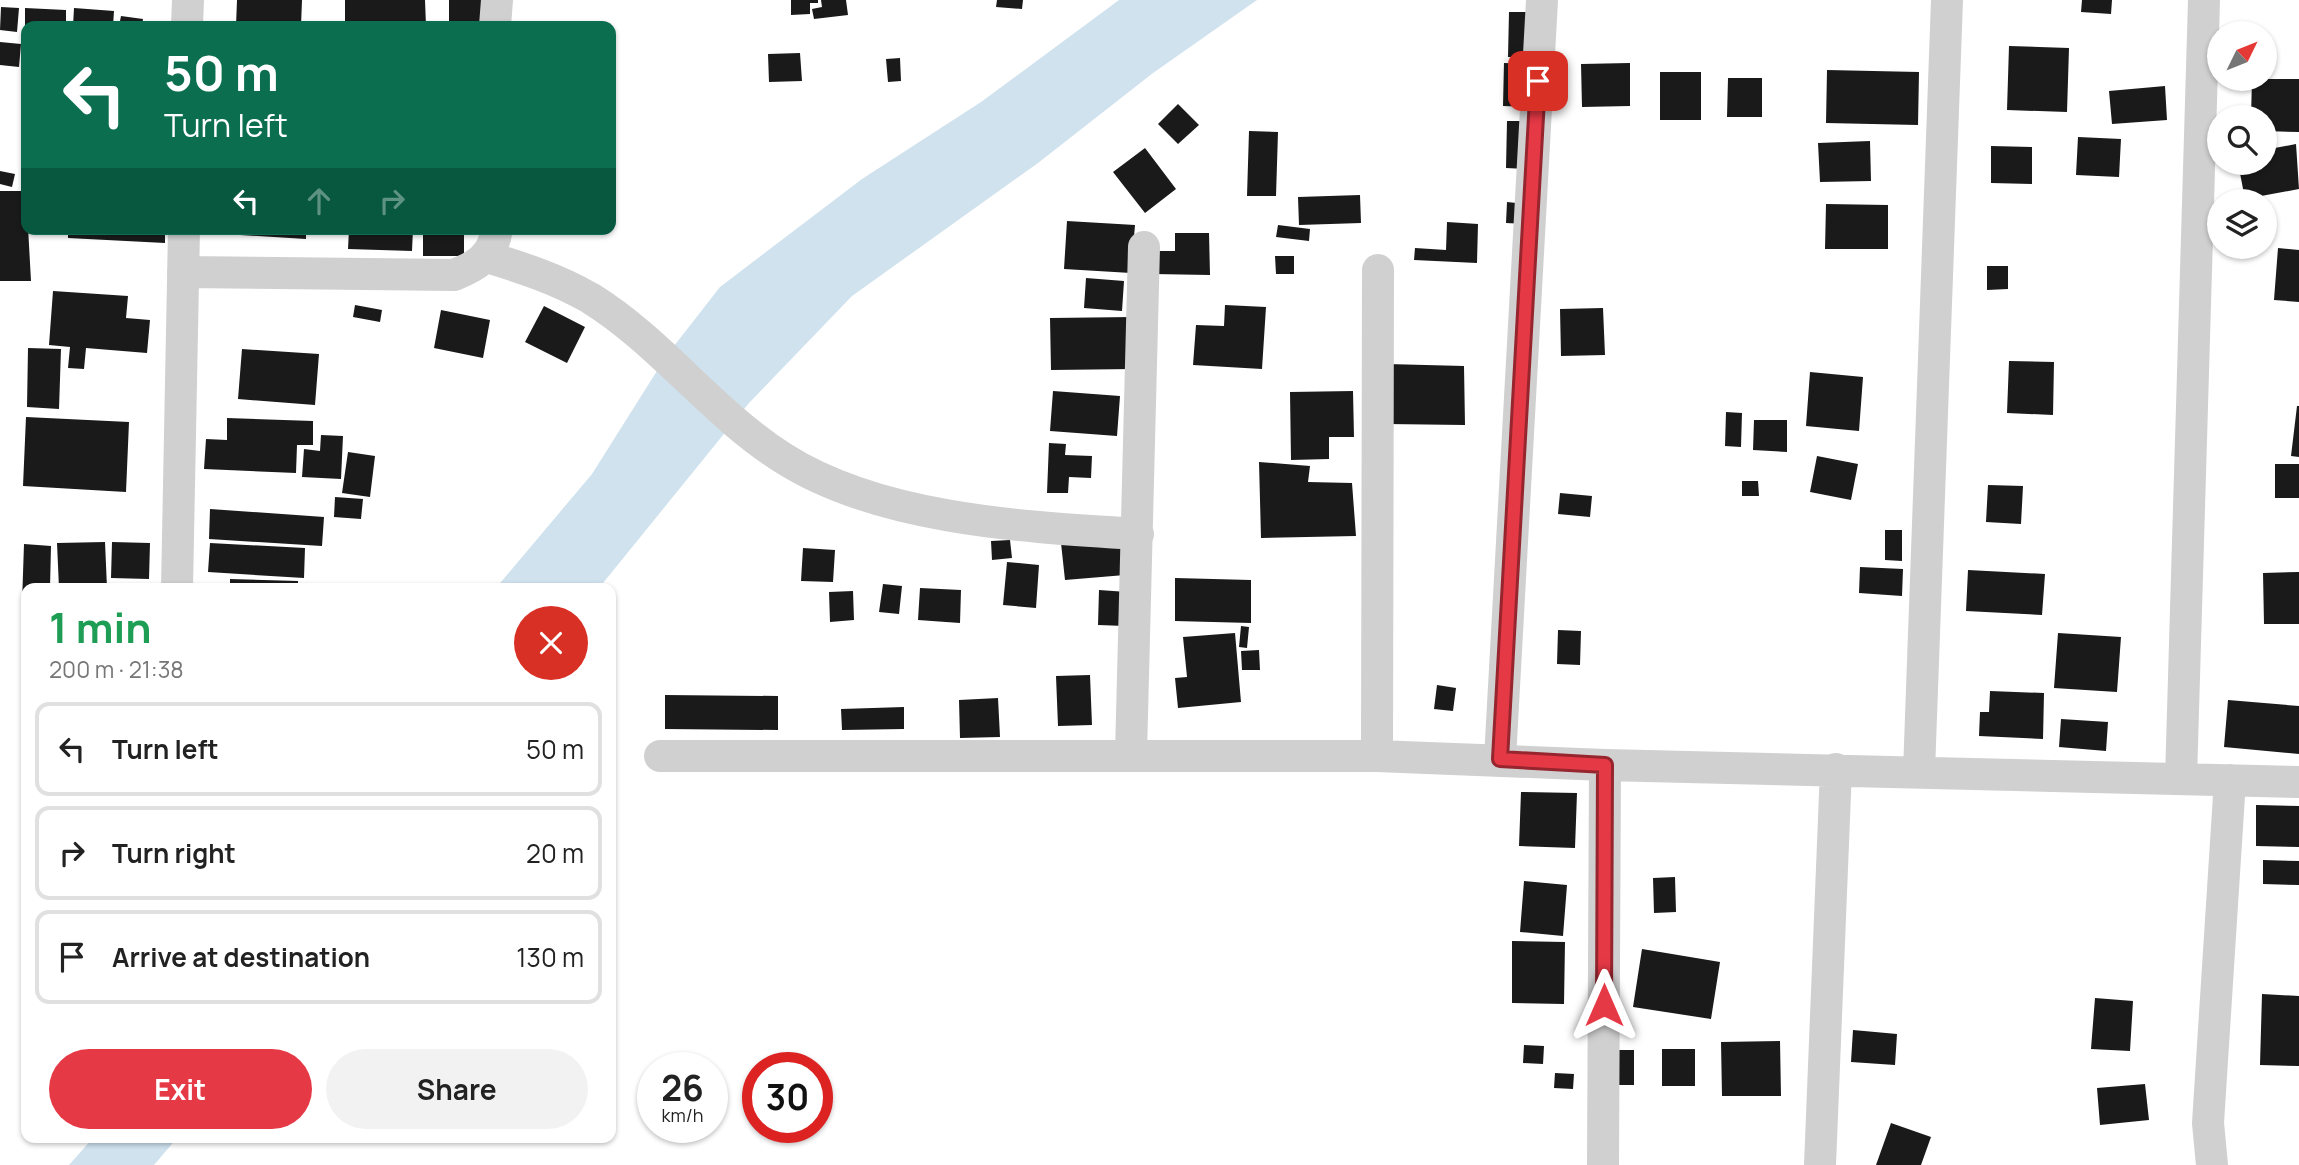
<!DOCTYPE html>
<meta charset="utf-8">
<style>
:root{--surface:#fff;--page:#f2f2f2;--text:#222;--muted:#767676;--line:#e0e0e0;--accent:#e63946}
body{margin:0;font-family:Manrope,sans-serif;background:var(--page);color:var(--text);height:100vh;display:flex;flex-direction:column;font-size:26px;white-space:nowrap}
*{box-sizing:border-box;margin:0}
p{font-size:23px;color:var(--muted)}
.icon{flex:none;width:38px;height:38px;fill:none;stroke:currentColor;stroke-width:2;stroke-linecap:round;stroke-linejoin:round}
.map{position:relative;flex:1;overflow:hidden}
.drawer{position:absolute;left:21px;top:583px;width:595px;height:560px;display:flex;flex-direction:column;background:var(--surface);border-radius:14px;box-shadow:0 2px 5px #0004}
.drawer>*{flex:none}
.banner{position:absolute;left:21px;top:21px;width:595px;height:214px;border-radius:14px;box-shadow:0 2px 5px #0004;background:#0b6e4f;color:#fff;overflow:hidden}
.needle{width:46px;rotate:47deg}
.tools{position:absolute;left:2207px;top:21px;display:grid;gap:14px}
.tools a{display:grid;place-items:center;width:70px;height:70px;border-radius:50%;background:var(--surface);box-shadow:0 2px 5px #0004;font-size:35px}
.speed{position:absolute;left:637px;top:1052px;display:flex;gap:14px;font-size:35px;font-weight:700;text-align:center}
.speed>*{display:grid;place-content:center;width:91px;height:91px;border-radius:50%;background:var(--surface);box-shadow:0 2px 5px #0004;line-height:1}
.speed small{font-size:18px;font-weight:400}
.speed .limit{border:10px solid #d22;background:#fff;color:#111}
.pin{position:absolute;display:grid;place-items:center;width:60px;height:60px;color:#fff;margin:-30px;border-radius:14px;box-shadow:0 4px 10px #0006}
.me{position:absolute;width:77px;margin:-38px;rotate:0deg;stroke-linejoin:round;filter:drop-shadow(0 0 5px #0008)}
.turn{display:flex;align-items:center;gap:24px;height:147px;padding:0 28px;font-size:32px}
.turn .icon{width:91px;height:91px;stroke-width:2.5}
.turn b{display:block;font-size:49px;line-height:60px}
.lanes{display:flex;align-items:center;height:66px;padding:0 28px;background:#0003;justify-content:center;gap:35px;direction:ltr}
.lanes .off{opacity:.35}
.round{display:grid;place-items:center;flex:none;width:74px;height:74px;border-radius:37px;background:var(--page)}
.summary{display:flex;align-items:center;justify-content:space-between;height:119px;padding:0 28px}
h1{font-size:42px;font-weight:700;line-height:52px;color:#1e9e55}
.cta{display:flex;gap:14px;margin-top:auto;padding:14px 28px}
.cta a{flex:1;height:80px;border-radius:42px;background:var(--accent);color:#fff;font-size:28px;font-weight:700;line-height:80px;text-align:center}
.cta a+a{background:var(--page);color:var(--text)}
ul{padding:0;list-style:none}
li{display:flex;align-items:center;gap:21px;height:94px;margin:0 14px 10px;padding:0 14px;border:4px solid var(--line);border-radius:14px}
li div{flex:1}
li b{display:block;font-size:26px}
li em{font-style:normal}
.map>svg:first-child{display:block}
</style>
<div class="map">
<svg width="2299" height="1165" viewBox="0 0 2299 1165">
<rect width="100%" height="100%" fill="#fff"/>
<path fill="#cfe2ee" d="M1119 0H1257L1153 73 1038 163 852 296 749 403 599 588H496L592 474 667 355 720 287 862 179 981 102Z
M93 1138H177L154 1165H69Z"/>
<path fill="#1a1a1a" d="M237 0H302L301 26H236Z
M345 0H425L426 26H345Z
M449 0H489V23H449Z
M791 0H818V3H810V14L791 15Z
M821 0H846L848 15 814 19 812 9 822 7Z
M997 0H1023L1022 9 996 7Z
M2082 0H2112L2111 14 2081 12Z
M1 7 19 8 17 32 0 30Z
M25 8 66 10V26H25Z
M74 8 114 11 113 26H73Z
M1509 12H1533V58L1508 57Z
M121 16 143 19 142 26H119Z
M24 41H26V109H21Z
M0 42 21 44 19 67 0 65Z
M2009 46 2069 48 2067 112 2007 110Z
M800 53 802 81 769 82 768 54Z
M900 58 901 81 888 82 886 59Z
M1504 63 1531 64 1530 107 1503 106Z
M1630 63V106L1582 107 1581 64Z
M1827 70 1919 72 1918 125 1826 123Z
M1660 72H1701V120H1660Z
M1728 78H1762V117H1727Z
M2252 79H2299V132L2264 131V117H2251Z
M2165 86 2167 120 2112 124 2109 91Z
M1178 104 1199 125 1178 144 1158 124Z
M1507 121H1529L1528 169 1506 168Z
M1249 131 1278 132 1276 196H1247Z
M2078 137 2121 139 2119 177 2076 175Z
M1870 141 1871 181 1820 182 1818 143Z
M2296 144 2299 189 2245 199 2238 163H2264V150Z
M1991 146 2032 147V184L1991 183Z
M1145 148 1176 189 1145 213 1113 172Z
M0 171 15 174 12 187 0 184Z
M0 191H26L31 281H0Z
M1360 195 1361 223 1299 225 1298 197Z
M1507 202 1527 204 1526 224 1506 223Z
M1826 204 1888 205V249H1825Z
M1067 221 1135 225 1131 273 1064 269Z
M1447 222 1478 224 1477 263 1414 260 1415 248 1446 250Z
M1278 225 1310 229 1309 241 1276 237Z
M68 229H165V243L68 238Z
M240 229H306V239L240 235Z
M349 229H413L412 251 348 249Z
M423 229H464V256H423Z
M1175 233H1209L1210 275 1153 274V251H1175Z
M2278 248 2299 250V302L2274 300Z
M1275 256H1294V274H1276Z
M1987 266H2008V289L1987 290Z
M1086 278 1124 281 1122 311 1084 308Z
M53 291 128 296 126 318 150 320 147 353 86 348 84 369 68 368 70 347 49 345Z
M355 305 382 310 380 322 353 317Z
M1225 305 1266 307 1262 369 1193 365 1196 325 1224 326Z
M544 306 585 327 567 363 525 342Z
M1603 308 1605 355 1561 356 1560 309Z
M441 310 490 320 483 358 434 348Z
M1133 317 1134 369 1051 370 1050 318Z
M28 348 61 349 59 409 27 407Z
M242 349 319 354 315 405 238 399Z
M2009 361 2054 362 2053 415 2007 413Z
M1387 364 1464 366 1465 425 1387 424Z
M1810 372 1863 377 1859 431 1806 426Z
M1053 391 1120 396 1117 436 1050 431Z
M1353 391 1354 437H1329V459L1291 460 1290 392Z
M2297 406H2299V457L2291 456Z
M1726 412 1742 413 1741 447 1725 446Z
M26 417 129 422 126 492 23 486Z
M227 418 313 421V445H297L296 473 204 469 206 439 227 440Z
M1754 420H1787V452L1753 450Z
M321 435 343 436 341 479 302 477 304 449 320 451Z
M1049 443 1066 444 1065 455 1092 456 1091 478 1069 477 1068 493H1047Z
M348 452 375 456 370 497 342 493Z
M1817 456 1858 464 1851 500 1810 492Z
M1259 462 1310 466 1308 482 1352 483 1356 536 1261 538Z
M2275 464H2299V498H2275Z
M1742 481H1758L1759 496H1742Z
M1988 485 2023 486 2021 524 1986 522Z
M1560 493 1592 496 1590 517 1558 514Z
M335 497 363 499 361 519 334 517Z
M210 509 324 517 322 546 209 539Z
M1885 530H1902V561L1885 560Z
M1121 539 1125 575 1065 580 1061 543Z
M1010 540 1012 558 992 560 991 541Z
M105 542 107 588H59L57 543Z
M112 542 150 543 149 579 111 578Z
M210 543 305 548 304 578 208 572Z
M24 544 51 546 50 588H26V603H22Z
M803 548 835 550 833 582 801 581Z
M1007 562 1039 565 1036 608 1003 605Z
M1860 567 1903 569 1902 596 1859 593Z
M1968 570 2045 574 2042 615 1966 611Z
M2299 572V624H2264L2263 573Z
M1175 578 1251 580V623L1175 621Z
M230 579 298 581V588H230Z
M883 584 902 586 899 614 879 612Z
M920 588 961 590 960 623 918 620Z
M1099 590 1127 592 1125 626 1098 625Z
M853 591 854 620 830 622 829 592Z
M1241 626 1249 627 1247 648 1239 647Z
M1558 630 1581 631 1580 665 1557 664Z
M1235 633 1241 702 1178 708 1175 678 1187 677 1183 637Z
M2058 633 2121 637 2117 692 2054 688Z
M1259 650 1260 670H1242L1241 651Z
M611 666H615L616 703H611Z
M1090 675 1092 725 1058 726 1056 676Z
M1437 685 1456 688 1453 711 1434 709Z
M1990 691 2044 693 2043 739 1979 736 1980 712H1989Z
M665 695 778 696V730L665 729Z
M998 698 1000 737 960 738 959 700Z
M2228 700 2299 706V754L2224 747Z
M904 707V729L842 730 841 709Z
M2061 719 2108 722 2106 751 2059 747Z
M1521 792 1577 793 1575 848 1519 846Z
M2256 805 2299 806V847L2256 846Z
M2263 860 2299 861V885L2263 884Z
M1675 877 1676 912 1654 913 1653 878Z
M1524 881 1567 885 1563 936 1520 932Z
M1512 941 1565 942 1564 1004 1512 1003Z
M1642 949 1720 962 1711 1019 1633 1007Z
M2262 994 2299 996V1066L2260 1065Z
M2095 998 2133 1001 2130 1051 2091 1049Z
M1853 1030 1897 1034 1895 1065 1851 1062Z
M1780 1041 1781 1096H1722L1721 1042Z
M1524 1045 1544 1046 1543 1064 1523 1063Z
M1662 1049H1695V1086H1662Z
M1615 1050H1634V1085H1616Z
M1555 1073 1574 1074 1573 1089 1554 1088Z
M2145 1084 2149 1120 2100 1125 2097 1088Z
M1891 1123 1931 1137 1921 1165H1876Z"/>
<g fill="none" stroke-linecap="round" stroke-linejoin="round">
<path stroke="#d0d0d0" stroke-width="32" d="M187 26 188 0
M495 26 497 0
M487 257C523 268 557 279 590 298 660 341 712 413 783 458 880 520 1026 527 1138 534
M183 272 454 275C477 266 493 256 497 229
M177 588 184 229
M1131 754 1144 247
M660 756H1377L1605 765 2299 782
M1377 756 1378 270
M1500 759 1542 0
M1919 772 1947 0
M2181 779 2204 0
M1603 1165 1605 765
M1820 1165 1836 769
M2212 1165 2208 1123 2230 780"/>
</g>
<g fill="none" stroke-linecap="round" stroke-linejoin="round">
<g stroke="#96252e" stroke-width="18">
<path id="route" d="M1538 81 1500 759 1605 765 1604 1005"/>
</g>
<use href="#route" stroke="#e63946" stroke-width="12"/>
</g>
</svg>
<div class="tools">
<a><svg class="needle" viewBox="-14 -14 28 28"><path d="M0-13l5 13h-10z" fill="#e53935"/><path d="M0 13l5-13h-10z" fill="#767676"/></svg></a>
<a><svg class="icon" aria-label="search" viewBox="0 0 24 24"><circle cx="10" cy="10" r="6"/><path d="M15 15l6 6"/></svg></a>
<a><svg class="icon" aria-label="layers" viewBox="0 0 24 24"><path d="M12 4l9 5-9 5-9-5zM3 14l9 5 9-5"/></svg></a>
</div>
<div class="speed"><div>26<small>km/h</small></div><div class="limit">30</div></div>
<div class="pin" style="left:1538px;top:81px;background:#d93025"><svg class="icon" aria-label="arrive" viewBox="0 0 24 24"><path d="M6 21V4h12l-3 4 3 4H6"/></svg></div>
<svg class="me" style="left:1604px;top:1005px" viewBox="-20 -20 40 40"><path d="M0-17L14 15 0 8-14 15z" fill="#e63946" stroke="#fff" stroke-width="4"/></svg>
<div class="banner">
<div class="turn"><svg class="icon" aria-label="left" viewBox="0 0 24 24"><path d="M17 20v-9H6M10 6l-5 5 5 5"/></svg><div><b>50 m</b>Turn left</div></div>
<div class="lanes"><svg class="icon" aria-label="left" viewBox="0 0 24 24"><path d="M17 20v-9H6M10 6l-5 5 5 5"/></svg><svg class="icon off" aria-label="ahead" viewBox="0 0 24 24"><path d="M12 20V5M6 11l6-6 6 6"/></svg><svg class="icon off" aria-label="right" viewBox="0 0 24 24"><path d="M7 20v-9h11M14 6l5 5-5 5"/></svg></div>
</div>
<section class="drawer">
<div class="summary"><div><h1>1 min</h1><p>200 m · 21:38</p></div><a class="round" style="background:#d93025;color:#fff"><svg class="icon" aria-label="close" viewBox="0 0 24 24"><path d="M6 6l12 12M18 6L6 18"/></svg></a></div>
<ul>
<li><svg class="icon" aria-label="left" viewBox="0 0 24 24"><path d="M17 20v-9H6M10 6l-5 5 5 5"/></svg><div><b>Turn left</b></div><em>50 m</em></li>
<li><svg class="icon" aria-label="right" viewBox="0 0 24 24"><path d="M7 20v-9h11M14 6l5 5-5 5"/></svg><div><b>Turn right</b></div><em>20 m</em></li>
<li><svg class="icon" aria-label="arrive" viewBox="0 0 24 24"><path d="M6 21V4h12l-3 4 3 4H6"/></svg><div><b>Arrive at destination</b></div><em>130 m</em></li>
</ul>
<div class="cta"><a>Exit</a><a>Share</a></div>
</section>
</div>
